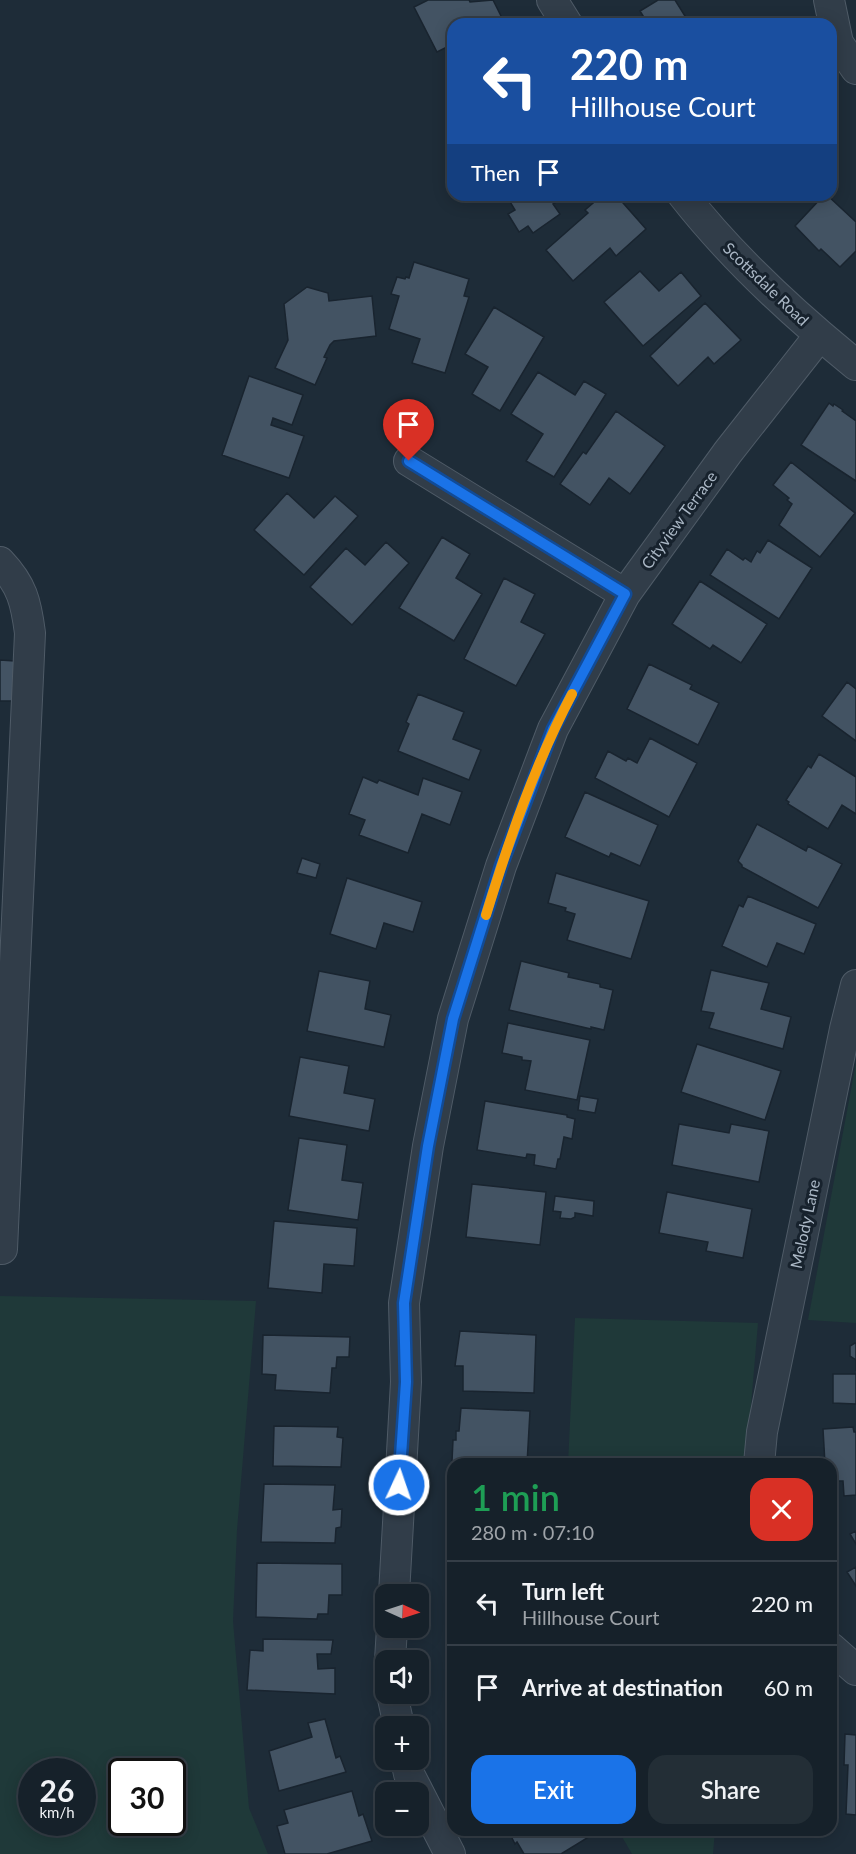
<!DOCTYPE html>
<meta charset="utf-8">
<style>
:root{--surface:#16212a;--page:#232e36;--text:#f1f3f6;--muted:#9ea3a8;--line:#353e47;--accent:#1a73e8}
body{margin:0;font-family:Lato,sans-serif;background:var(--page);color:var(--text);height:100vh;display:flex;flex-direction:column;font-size:22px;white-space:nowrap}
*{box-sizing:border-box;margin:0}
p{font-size:20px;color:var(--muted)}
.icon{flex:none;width:33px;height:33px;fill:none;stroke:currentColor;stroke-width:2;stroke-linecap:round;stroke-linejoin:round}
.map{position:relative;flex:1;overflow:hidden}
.details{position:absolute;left:447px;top:1458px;width:390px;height:378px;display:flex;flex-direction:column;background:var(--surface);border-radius:18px;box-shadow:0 3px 15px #0003,0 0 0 2px var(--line)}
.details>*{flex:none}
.banner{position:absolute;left:447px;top:18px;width:390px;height:183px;border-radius:18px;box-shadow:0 3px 15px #0003,0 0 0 2px var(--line);background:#1a4fa0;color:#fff;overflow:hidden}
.needle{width:39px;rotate:93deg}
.controls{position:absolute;left:375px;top:1584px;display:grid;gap:12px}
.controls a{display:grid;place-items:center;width:54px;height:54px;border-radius:12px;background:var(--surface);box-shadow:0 3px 15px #0003,0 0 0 2px var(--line);font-size:30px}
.speed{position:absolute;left:18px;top:1758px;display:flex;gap:12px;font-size:30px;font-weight:700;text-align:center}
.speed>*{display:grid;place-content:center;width:78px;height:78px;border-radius:50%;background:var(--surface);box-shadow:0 3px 15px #0003,0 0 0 2px var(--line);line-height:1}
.speed small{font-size:15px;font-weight:400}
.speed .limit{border:3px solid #111;border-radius:9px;background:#fff;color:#111}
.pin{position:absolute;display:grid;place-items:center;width:51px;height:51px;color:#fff;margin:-62px -26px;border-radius:50% 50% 50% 0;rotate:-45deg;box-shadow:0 0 6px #0007}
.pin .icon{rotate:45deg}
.me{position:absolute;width:66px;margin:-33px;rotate:3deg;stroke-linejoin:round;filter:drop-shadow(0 0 4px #0008)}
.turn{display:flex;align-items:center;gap:21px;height:126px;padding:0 24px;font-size:27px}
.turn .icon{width:78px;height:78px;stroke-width:2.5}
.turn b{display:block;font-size:42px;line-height:51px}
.then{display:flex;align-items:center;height:57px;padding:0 24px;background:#0003;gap:12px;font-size:22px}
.round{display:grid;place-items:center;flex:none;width:63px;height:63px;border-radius:18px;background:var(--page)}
.overview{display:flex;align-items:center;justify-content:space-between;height:102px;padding:0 24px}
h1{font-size:36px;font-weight:600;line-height:45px;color:#1e9e55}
.primary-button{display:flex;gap:12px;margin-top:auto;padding:12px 24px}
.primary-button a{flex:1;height:69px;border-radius:18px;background:var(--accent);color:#fff;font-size:24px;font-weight:600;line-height:69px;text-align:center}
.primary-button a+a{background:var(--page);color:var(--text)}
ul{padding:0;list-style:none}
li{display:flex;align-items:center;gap:18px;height:84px;padding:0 24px;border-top:2px solid var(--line)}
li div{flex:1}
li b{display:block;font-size:22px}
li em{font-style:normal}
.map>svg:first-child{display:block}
</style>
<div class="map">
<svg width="856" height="1854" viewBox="0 0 856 1854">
<rect width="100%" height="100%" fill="#1e2c38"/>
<path fill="#1f3939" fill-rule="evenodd" d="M856 1063V1323L808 1320Z
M0 1296 256 1301 237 1530 233 1621 249 1808 268 1854H0ZM32 1772H82V1822H32ZM122 1772H172V1822H122Z
M575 1318 758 1323 746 1464H568Z
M618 1830H715L713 1854H632Z"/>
<path fill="#435363" stroke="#19242f" stroke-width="1.5" d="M428 0H469L470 2 493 0 503 20 495 24H453V44L437 52 414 7Z
M658 0H675L690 24H648L640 11Z
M506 195H567L553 204 560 214 533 233 528 226 519 232 508 214 515 210Z
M608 195H616L646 229 616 256 610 248 573 281 546 250 588 213 585 210 599 198 601 201Z
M824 195H827L856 222V251L840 267 821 249 819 251 795 226Z
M414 262 469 279 464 296 469 297 445 373 412 363 420 339 389 329 399 296 391 294 397 277 405 279 406 277 409 278Z
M640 271 659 291 681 272 701 296 643 346 604 302Z
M307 287 328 293 329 301 372 296 376 336 334 341 330 345 324 357 327 358 315 385 275 368 288 340 284 304Z
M705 303 741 340 714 364 708 357 678 386 650 356Z
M494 307 544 337 500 411 472 394 488 367 465 354Z
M538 372 575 395 584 381 606 394 554 477 526 461 543 434 511 414Z
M249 376 303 395 292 425 273 418 271 425 304 436 289 478 222 455Z
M829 403 833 406 834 404 843 410 842 411 856 421V481L801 445Z
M616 411 665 446 630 494 609 478 590 505 560 484 583 452 586 454Z
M791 462 855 513 820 557 779 525 792 504 787 500 789 498 773 485Z
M287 493 314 518 335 496 358 516 304 575 254 530Z
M442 537 470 554 456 578 482 594 454 641 399 608Z
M768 540 812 568 779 619 710 575 727 549 743 560 745 558 751 562 757 551 760 553Z
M386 542 409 563 352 625 310 587 346 548 365 565Z
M504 578 535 594 521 622 545 634 516 686 464 659Z
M700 581 767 624 741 663 713 645 710 649 672 624Z
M0 660 15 661 13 701H0Z
M649 664 692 685 690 689 719 703 698 745 627 709Z
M847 682 856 689V741L822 716Z
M418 694 464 712 453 739 481 750 469 780 398 751 409 724 406 722Z
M650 738 697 763 669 817 595 778 608 751 626 761 628 758 637 763Z
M819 754 856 777V814L842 805 828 829 788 804 789 802 786 800 808 766 811 768Z
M363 777 377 783 379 780 418 795 423 778 462 792 450 825 422 814 408 853 359 835 365 820 349 814Z
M585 792 658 825 640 866 611 853 609 857 565 837Z
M757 824 806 851 808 846 842 864 818 908 742 867V865L738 861Z
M302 858 320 864 316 878 297 873Z
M556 873 649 901 631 959 567 940 575 914 565 911 566 908 548 903Z
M347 878 422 902 413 932 384 923 376 949 330 934Z
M748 896 816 924 804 954 777 943 767 967 722 946 739 905 743 907Z
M521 961 569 973 568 977 600 984V987L613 990 604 1030 591 1027V1029L509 1010Z
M711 970 769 983 761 1009 791 1017 783 1049 709 1028 714 1013 701 1011Z
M319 971 370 981 365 1009 391 1015 384 1047 307 1031Z
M508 1023 590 1040 577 1100 525 1090 531 1061 522 1060V1057L502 1053Z
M697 1044 781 1071 765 1120 681 1092Z
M300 1057 349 1066 344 1093 375 1099 369 1131 289 1116Z
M580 1096 598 1099 595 1113 578 1110Z
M485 1101 567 1115V1117L575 1119 572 1139 564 1137 560 1159H558L556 1169 534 1165 535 1155 527 1154 526 1158 477 1150Z
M679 1124 729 1133 731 1124 769 1131 759 1182 672 1165Z
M299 1138 347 1145 342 1180 363 1183 358 1220 288 1210Z
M472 1184 546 1192 540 1245 466 1237Z
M667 1192 752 1209 743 1258 706 1251 708 1242 659 1233Z
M555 1196 594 1201 593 1216 575 1213V1217L571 1219 560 1218 561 1212 553 1211Z
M274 1221 357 1228 354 1266 324 1264 322 1293 268 1288Z
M460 1331 536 1335 534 1393 463 1391V1366H455Z
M263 1335 350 1337 349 1357H337L336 1368H332L330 1393 275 1390 276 1375 262 1374Z
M855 1343H856V1371V1360L850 1356V1346Z
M833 1374H856V1404L833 1403Z
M461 1408 530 1411 527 1464 452 1461 453 1440H456V1431H459Z
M274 1426 338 1427 337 1437 343 1438 341 1467 273 1466Z
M853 1427 854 1432H856V1495L844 1496 843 1481H837V1471H831V1464H825L823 1429Z
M264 1484 335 1485 333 1510 342 1509 341 1527 336 1528 335 1543 261 1542Z
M856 1531V1544L850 1534Z
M257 1563 342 1564V1595H329L328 1614H318L317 1619 256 1617Z
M856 1567V1586L847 1572Z
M448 1585H453V1613H446Z
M263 1639 333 1640 331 1654H317L318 1669 335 1668V1694L247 1690 250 1650 263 1651Z
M453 1653V1687H451L448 1670 452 1669 448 1654Z
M831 1711 838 1712 835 1742H831Z
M325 1719 336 1758 340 1756 346 1772 279 1791 269 1751 312 1737 308 1723Z
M845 1734 856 1735V1815L846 1814 848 1765H844Z
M352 1791 359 1816 363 1814 372 1841 327 1854H285L277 1826 288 1823 284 1810Z
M508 1830H590L592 1835 561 1854H524L517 1842 515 1844Z"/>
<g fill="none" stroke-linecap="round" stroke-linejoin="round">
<g stroke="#4f5b67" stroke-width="32">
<path id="minor" d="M552 0 567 24
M829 0 838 43 856 69
M683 195C733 259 793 314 856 365
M409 461 625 594
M0 562C22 585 26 602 30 633L2 1249H0
M759 1464 762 1432 845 1029 856 985
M394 1594 406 1382 404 1303 428 1146 453 1019 501 866 553 729 625 594 728 452 820 335
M831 1648 856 1670
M390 1660 392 1628
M392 1694 399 1726
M406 1760 409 1774 450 1854"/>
</g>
<use href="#minor" stroke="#313d49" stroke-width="30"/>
</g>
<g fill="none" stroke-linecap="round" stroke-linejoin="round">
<g stroke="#114b97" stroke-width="15">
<path id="route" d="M399 1485 406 1382 404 1303 428 1146 453 1019 501 866 553 729 625 594 409 461"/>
</g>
<use href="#route" stroke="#1a73e8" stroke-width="10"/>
<path stroke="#f59e0b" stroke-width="10" d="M486 915C509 840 535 764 572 694"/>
</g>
<g text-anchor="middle" stroke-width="6" stroke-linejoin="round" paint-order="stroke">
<g font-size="16" fill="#abb8c6" stroke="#17222d">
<text transform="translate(766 284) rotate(44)" y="6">Scottsdale Road</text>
<text transform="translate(679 520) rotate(-54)" y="6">Cityview Terrace</text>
<text transform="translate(805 1224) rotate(-78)" y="6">Melody Lane</text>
</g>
</g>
</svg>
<div class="controls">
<a><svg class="needle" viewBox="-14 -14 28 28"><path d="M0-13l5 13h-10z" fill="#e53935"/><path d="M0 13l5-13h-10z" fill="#9ea3a8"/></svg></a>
<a><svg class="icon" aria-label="sound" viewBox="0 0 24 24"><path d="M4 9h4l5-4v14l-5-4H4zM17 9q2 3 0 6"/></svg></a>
<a>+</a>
<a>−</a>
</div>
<div class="speed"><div>26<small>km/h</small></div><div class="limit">30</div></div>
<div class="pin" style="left:409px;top:461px;background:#d93025"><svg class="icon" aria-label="arrive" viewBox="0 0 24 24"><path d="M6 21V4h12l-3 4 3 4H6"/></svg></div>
<svg class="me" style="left:399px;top:1485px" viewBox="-20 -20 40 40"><circle r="17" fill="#1a73e8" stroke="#fff" stroke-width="3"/><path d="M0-11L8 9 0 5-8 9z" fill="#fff"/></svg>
<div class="banner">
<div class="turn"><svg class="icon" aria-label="left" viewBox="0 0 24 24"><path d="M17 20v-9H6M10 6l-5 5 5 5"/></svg><div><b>220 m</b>Hillhouse Court</div></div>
<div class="then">Then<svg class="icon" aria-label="arrive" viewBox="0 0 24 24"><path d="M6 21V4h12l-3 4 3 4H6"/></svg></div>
</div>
<section class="details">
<div class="overview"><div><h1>1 min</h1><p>280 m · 07:10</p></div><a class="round" style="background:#d93025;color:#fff"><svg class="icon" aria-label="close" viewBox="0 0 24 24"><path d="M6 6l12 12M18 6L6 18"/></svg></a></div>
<ul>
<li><svg class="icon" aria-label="left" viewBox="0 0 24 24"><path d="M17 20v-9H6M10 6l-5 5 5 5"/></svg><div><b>Turn left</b><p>Hillhouse Court</p></div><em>220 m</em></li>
<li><svg class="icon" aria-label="arrive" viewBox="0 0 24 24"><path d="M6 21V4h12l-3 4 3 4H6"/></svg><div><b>Arrive at destination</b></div><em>60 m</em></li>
</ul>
<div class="primary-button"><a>Exit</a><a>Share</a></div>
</section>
</div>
